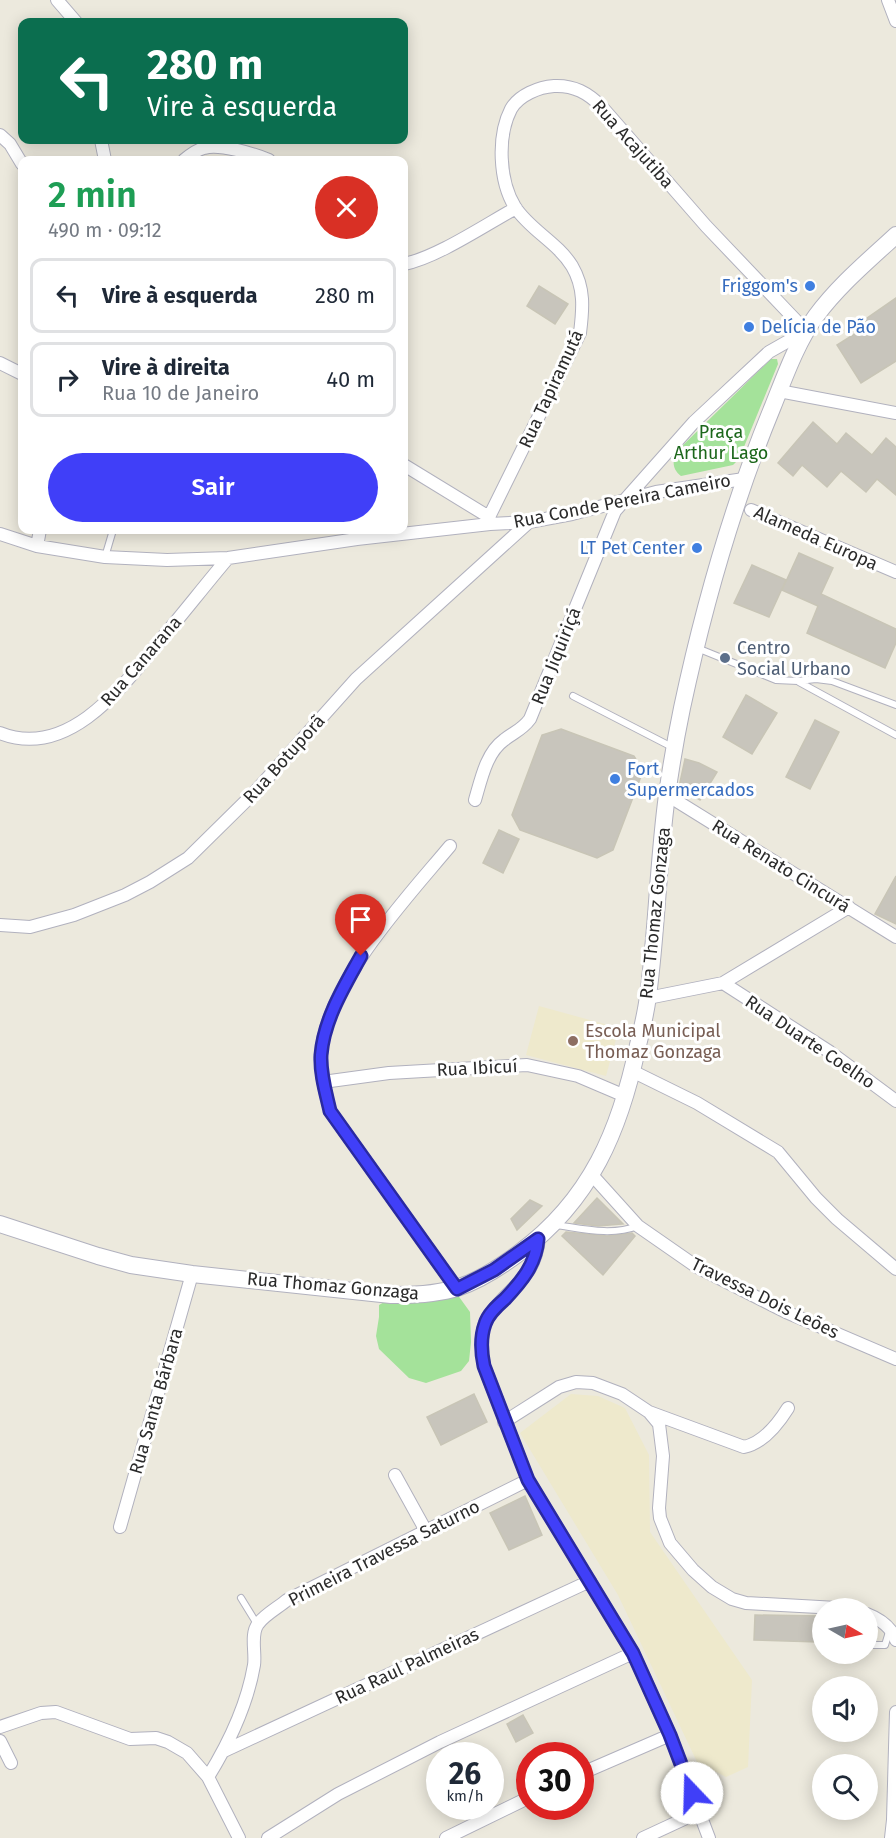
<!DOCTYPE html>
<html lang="pt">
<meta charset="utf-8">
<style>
:root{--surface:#fff;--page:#f6f6f7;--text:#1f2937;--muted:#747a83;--line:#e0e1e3;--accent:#403ff8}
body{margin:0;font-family:"Fira Sans",sans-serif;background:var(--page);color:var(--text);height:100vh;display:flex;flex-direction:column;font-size:22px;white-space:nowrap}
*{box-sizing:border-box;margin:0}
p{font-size:20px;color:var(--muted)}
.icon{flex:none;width:33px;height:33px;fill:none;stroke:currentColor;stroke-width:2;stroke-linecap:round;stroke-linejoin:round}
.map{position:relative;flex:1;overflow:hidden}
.drawer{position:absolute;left:18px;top:156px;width:390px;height:378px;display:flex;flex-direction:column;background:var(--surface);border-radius:12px;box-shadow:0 3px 15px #0003}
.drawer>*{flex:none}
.guide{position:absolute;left:18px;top:18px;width:390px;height:126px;border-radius:12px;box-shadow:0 3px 15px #0003;background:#0b6e4f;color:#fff;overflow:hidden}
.needle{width:39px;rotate:99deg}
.tools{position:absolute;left:812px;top:1598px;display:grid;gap:12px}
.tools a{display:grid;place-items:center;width:66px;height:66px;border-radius:50%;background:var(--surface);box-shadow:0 3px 15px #0003;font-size:30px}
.speed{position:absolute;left:426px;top:1742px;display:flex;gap:12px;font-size:30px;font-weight:700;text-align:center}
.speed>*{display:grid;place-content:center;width:78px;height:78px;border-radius:50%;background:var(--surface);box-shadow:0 3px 15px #0003;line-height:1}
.speed small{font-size:15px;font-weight:400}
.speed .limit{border:9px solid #d22;background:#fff;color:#111}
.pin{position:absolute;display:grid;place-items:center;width:51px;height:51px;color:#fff;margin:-62px -26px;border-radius:50% 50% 50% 0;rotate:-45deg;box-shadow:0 0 6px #0007}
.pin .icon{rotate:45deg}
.me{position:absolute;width:66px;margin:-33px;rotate:339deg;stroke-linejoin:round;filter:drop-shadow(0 0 4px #0008)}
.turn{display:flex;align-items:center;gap:21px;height:126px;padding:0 30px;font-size:27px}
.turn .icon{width:78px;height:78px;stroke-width:2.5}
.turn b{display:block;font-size:42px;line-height:51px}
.round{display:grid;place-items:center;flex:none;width:63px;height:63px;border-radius:32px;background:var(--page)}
.head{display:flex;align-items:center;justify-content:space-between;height:102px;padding:0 30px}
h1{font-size:36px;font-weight:600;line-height:45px;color:#1e9e55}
.primary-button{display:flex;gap:12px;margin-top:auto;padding:12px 30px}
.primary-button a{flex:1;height:69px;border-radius:36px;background:var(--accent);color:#fff;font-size:24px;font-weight:600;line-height:69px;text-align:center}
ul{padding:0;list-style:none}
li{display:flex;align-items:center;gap:18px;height:75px;margin:0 12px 9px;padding:0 18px;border:3px solid var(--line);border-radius:12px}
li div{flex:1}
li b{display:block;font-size:22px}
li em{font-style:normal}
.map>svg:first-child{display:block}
</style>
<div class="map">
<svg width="896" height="1838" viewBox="0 0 896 1838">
<rect width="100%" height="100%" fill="#ece9dd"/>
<path fill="#eee9cc" d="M539 1006 619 1028 606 1076 526 1055Z
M571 1394 598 1396 625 1408 649 1455 650 1532 752 1680 748 1767 726 1777 697 1762 618 1595 520 1433Z"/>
<path fill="#a4e29a" d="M771 359H777L778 364 739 459 733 465 681 476C672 469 672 461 677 451Z
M457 1294 470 1312 471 1342 469 1361 461 1371 426 1383 409 1378 379 1349 376 1336 379 1317V1305L388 1300Z"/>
<path fill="#c8c5bc" stroke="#c8c5b6" stroke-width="1.5" d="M539 286 568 304 555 324 527 306Z
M896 298V361L861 383 837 345 864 328 860 323Z
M813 422 837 444 846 433 872 455 886 438 896 447V495L877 479 866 492 841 471 827 487 802 465 793 476 778 463Z
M799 553 833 568 821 594 896 629V643L885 668 807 633 818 606 782 590Z
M752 565 786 580 769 617 734 603Z
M746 695 777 713 752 754 723 737Z
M815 720 839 732 810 789 786 777Z
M561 729 634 756 643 771 613 850 597 858 520 830 512 815 542 735Z
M685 759 699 763 717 772 700 800 679 787Z
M499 830 519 839 503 873 483 863Z
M896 876V924L875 914Z
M597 1198 623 1224 598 1226 574 1223Z
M530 1200 542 1206 517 1230 511 1219Z
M566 1232 607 1236 632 1233 635 1236 603 1275 562 1236Z
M474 1394 487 1422 441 1445 427 1417Z
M525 1496 542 1535 509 1550 490 1513Z
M755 1615 820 1616 818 1642 754 1640Z
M523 1715 533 1733 516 1742 507 1724Z"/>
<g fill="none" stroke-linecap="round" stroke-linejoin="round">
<g stroke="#b1b1be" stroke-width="8">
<path id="lane" d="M105 557 113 530
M697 648 776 680 798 681 816 679 832 681 896 705
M799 682 896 735
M573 696 672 747
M556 1225C584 1229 611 1236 638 1226
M241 1598 257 1624
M867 1645H885L889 1632"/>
</g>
<g stroke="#b1b1be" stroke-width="14">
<path id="street" d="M57 0 76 22
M888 0 896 21
M0 135 10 144 22 164
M101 140 105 160
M184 160C190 155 196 150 204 148 219 143 254 154 269 160
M404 264C436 258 485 225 516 208
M0 363 22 374
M779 391 896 413
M404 465 489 517 490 523
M751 510 896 572
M0 534 37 546 105 557 167 560 228 558 357 539 490 524 529 522 572 514 656 492 744 479
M37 546 40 530
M0 733C70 761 126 682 163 637 185 611 206 584 228 558
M667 795 896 937
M475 800C481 780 486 753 504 740 514 732 522 730 530 719L615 511 694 422 769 352 806 331 706 226 602 107C588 93 574 85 554 86 539 87 519 95 511 109 497 136 499 181 515 207 530 230 557 242 572 266 585 288 583 309 580 333L489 517
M450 846C405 900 325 984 321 1056 320 1074 326 1093 330 1111L457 1289
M0 925 30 927 74 915 125 895 150 882 188 858 254 793 356 679 529 522
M723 983 830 1052 896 1101
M648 998 723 983 849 907
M632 1071 697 1103 778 1152 816 1198 837 1219 896 1269
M323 1082 389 1073 527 1065 578 1076 625 1096
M592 1175 638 1226 697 1267 786 1312 896 1359
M539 1239C534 1282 509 1285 489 1316 479 1330 481 1350 484 1366L528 1480 633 1653 670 1735 709 1838
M649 1412 659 1424 663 1456 659 1508 660 1518 670 1543 693 1570 712 1587 732 1599 746 1603 837 1608
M504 1422 559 1387 576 1382 593 1383 622 1394 649 1412 744 1447C763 1443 778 1424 788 1408
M395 1475 426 1531
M120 1527 192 1274
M867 1614C880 1619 891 1627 896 1640
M0 1727 41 1713 56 1712 130 1739 156 1738 168 1742 187 1753 208 1777
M0 1741 11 1763
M224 1751 590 1581
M580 1774 670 1735
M239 1838 208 1777C229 1743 247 1706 254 1665 256 1653 250 1634 258 1624 264 1615 279 1607 287 1600L528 1480
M268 1838 338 1794 440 1742 633 1653
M446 1838 530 1797
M643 1838 699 1812
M891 1838 893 1820 896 1712"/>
</g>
<g stroke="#b1b1be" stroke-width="18">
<path id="secondary" d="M0 1224 98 1256 131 1265 192 1274 391 1295C448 1296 473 1287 519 1253 591 1200 620 1130 638 1045 642 1029 646 1012 648 996 657 929 658 861 667 795 671 766 676 737 682 708 704 605 733 503 773 406 785 376 797 342 816 316 839 285 868 261 896 235"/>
</g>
<use href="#lane" stroke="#fff" stroke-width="6"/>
<use href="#street" stroke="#fff" stroke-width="12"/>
<use href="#secondary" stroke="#fff" stroke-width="16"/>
</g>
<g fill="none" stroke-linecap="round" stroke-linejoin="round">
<g stroke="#2a29a1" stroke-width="15">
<path id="route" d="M361 956C344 987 324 1019 321 1055 320 1074 326 1093 330 1111L457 1289 494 1270 538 1239C536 1264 522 1281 505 1299 497 1306 488 1314 485 1324 480 1338 481 1352 484 1366L528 1480 633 1653 670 1735 692 1793"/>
</g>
<use href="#route" stroke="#403ff8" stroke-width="10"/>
</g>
<g fill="#3f7fe0" stroke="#fff" stroke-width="2">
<circle cx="810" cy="286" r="6"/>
<circle cx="749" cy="327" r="6"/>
<circle cx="697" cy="548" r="6"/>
<circle cx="615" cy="779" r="6"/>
</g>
<circle fill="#5c6f8a" stroke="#fff" stroke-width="2" cx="725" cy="658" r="6"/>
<circle fill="#8d6e63" stroke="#fff" stroke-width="2" cx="573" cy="1041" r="6"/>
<g text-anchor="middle" stroke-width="6" stroke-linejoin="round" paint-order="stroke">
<g font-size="18" fill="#2b2b2b" stroke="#fff">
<text transform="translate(633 144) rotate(48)" y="6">Rua Acajutiba</text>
<text transform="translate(551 389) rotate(-65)" y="6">Rua Tapiramutá</text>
<text transform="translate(622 501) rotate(-11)" y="6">Rua Conde Pereira Cameiro</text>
<text transform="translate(816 538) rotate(24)" y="6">Alameda Europa</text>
<text transform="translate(556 656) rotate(-68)" y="6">Rua Jiquiriçá</text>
<text transform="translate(141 661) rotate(-49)" y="6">Rua Canarana</text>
<text transform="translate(284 759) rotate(-48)" y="6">Rua Botuporã</text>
<text transform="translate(781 866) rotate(32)" y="6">Rua Renato Cincurá</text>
<text transform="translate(655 913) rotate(-84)" y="6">Rua Thomaz Gonzaga</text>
<text transform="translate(810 1042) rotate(34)" y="6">Rua Duarte Coelho</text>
<text transform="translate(477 1068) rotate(-3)" y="6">Rua Ibicuí</text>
<text transform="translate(333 1286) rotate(5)" y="6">Rua Thomaz Gonzaga</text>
<text transform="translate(765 1298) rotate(26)" y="6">Travessa Dois Leões</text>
<text transform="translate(156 1401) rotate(-74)" y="6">Rua Santa Bárbara</text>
<text transform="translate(384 1553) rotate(-27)" y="6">Primeira Travessa Saturno</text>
<text transform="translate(407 1666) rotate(-25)" y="6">Rua Raul Palmeiras</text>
</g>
<g font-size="18" fill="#366cbe" stroke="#fff" text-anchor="end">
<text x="798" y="292">Friggom's</text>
<text x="761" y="333" text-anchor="start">Delícia de Pão</text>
<text x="685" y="554">LT Pet Center</text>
<text x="627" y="775" text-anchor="start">Fort<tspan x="627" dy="21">Supermercados</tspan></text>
</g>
<g font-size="18" fill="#1c671b" stroke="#fff">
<text x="721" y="438">Praça<tspan x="721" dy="21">Arthur Lago</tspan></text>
</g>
<g font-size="18" fill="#4e5e75" stroke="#fff" text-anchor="start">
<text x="737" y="654">Centro<tspan x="737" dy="21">Social Urbano</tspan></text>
</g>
<g font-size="18" fill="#785e54" stroke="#fff" text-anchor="start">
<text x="585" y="1037">Escola Municipal<tspan x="585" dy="21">Thomaz Gonzaga</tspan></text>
</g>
</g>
</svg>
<div class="tools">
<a><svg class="needle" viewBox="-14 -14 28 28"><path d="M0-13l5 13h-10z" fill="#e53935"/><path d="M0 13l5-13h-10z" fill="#747a83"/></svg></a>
<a><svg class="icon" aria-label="sound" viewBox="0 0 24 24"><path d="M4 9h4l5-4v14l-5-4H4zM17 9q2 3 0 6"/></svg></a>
<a><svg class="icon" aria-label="search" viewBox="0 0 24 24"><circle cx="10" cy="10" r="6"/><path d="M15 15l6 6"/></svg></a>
</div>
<div class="speed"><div>26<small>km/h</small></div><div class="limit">30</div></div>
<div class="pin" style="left:361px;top:956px;background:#d93025"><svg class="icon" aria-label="arrive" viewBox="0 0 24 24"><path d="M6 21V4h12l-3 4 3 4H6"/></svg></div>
<svg class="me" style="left:692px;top:1793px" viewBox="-20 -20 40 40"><circle r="19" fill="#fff"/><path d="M0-13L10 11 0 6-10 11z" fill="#403ff8"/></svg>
<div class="guide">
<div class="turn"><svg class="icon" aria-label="left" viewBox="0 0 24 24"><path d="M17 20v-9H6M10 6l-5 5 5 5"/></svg><div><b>280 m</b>Vire à esquerda</div></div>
</div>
<section class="drawer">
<div class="head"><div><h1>2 min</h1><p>490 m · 09:12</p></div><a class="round" style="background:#d93025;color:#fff"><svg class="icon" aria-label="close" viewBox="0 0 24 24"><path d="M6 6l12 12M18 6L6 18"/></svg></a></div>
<ul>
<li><svg class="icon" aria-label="left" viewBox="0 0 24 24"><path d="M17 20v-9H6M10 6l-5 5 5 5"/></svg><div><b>Vire à esquerda</b></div><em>280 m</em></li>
<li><svg class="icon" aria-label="right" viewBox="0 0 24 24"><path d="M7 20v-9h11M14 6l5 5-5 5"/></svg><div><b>Vire à direita</b><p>Rua 10 de Janeiro</p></div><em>40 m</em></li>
</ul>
<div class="primary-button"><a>Sair</a></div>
</section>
</div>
